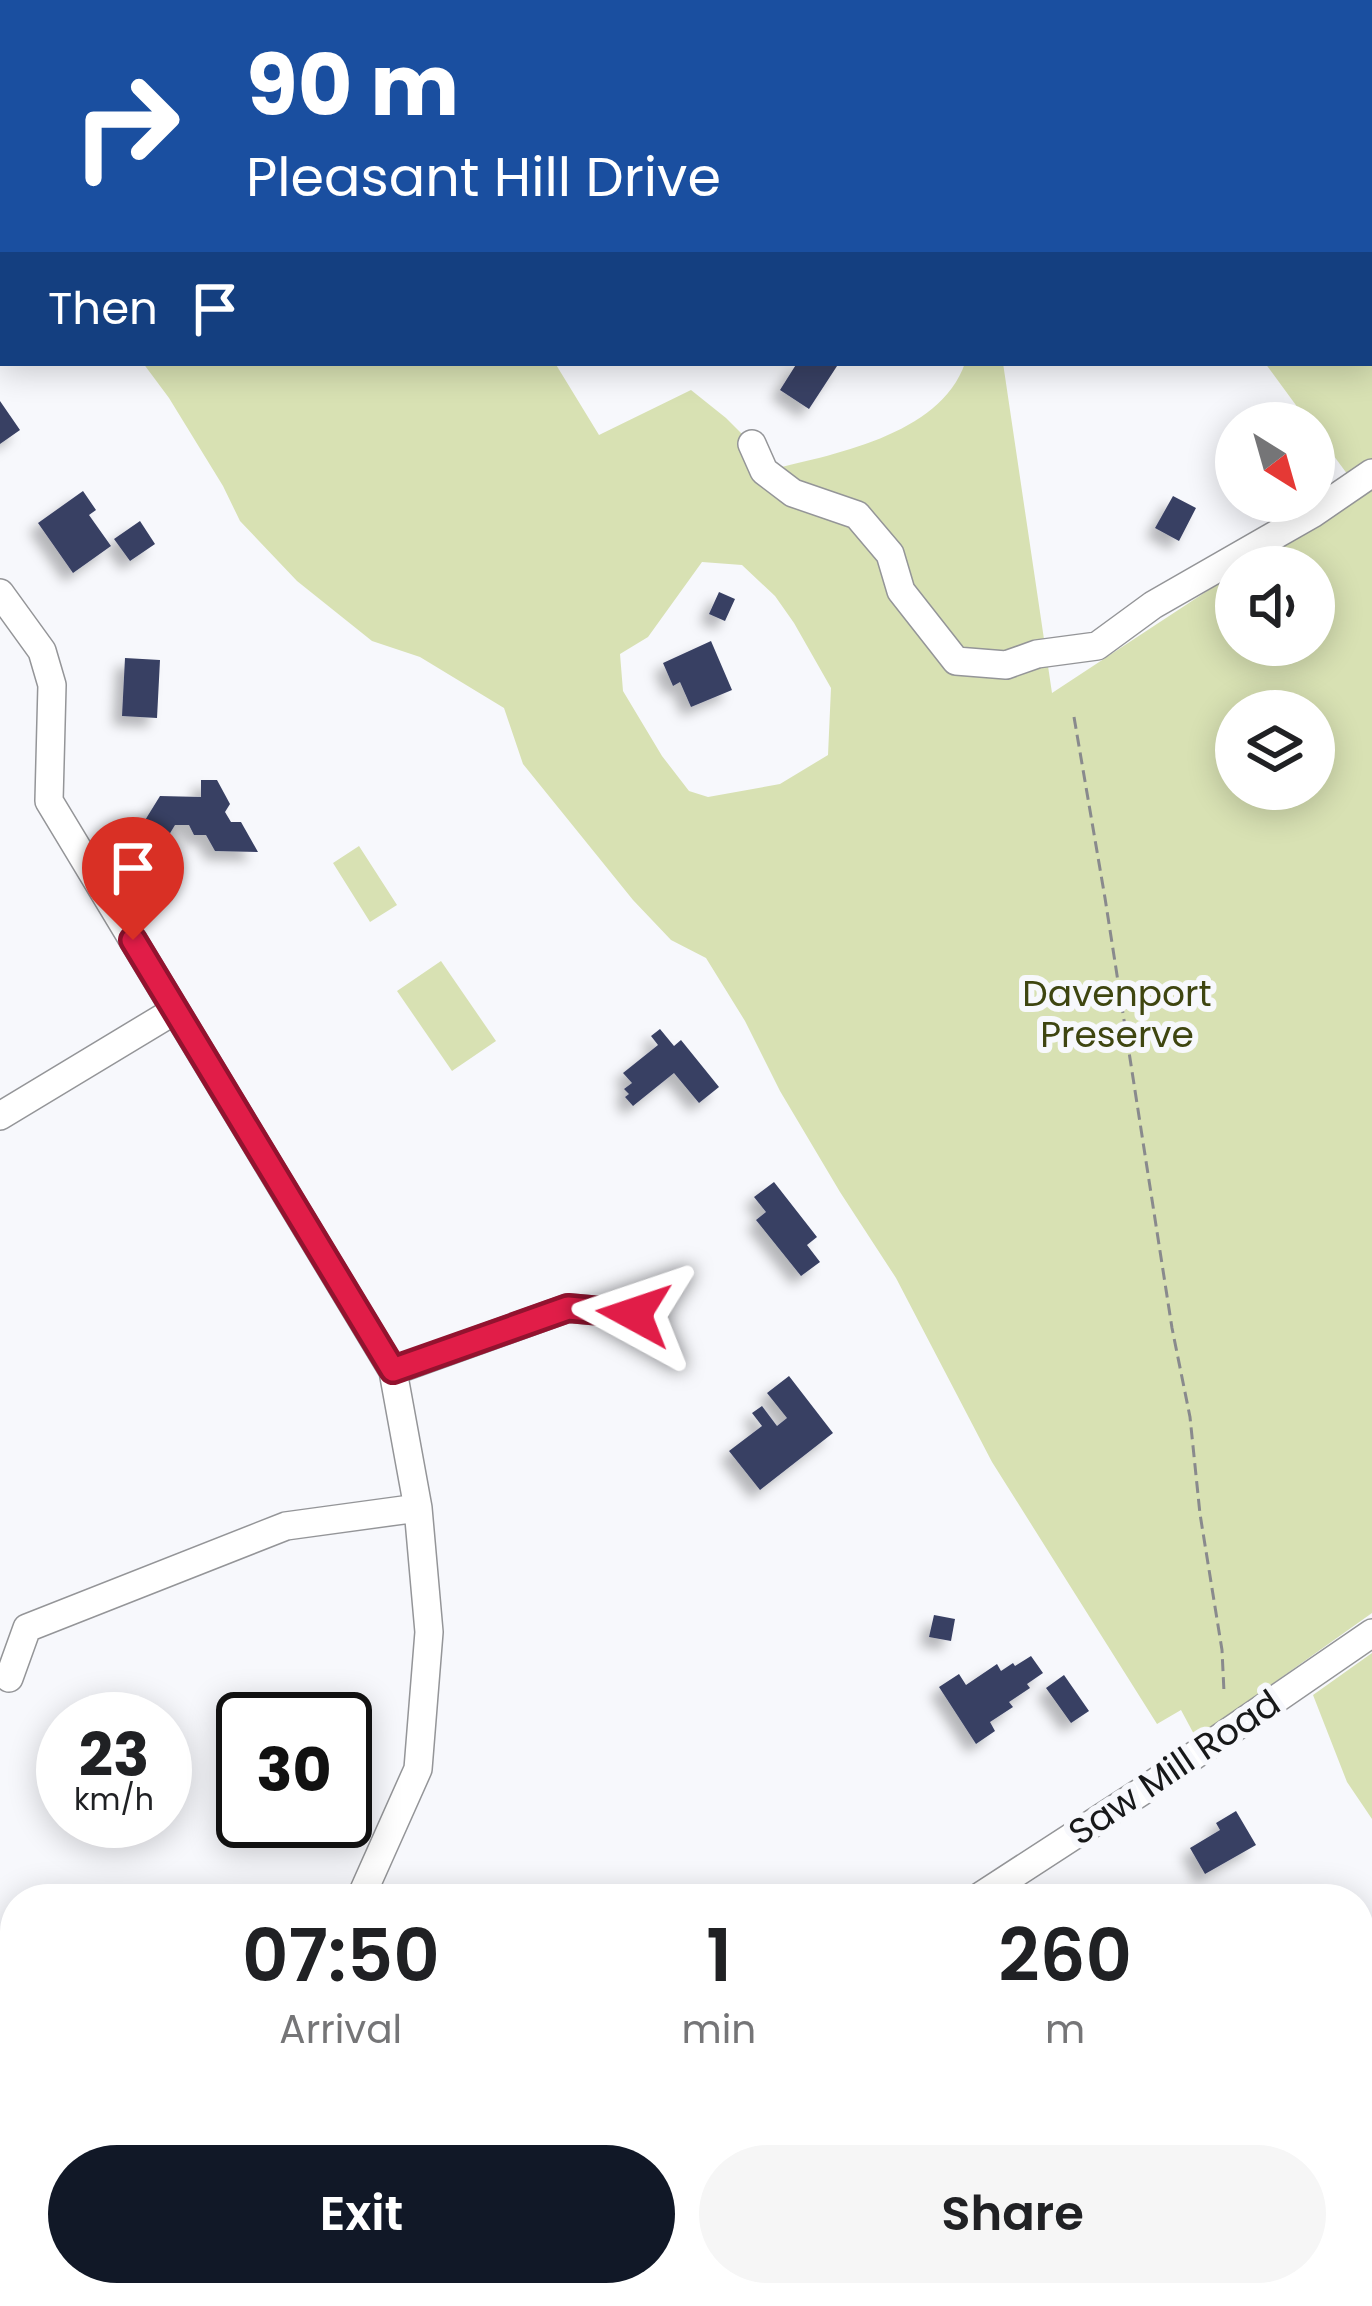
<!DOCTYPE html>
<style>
:root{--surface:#fff;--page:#f6f6f6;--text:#202124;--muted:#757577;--accent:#111827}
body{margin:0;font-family:Poppins,sans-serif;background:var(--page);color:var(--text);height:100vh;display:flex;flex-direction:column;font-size:45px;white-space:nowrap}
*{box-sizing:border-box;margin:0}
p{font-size:39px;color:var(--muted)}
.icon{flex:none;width:66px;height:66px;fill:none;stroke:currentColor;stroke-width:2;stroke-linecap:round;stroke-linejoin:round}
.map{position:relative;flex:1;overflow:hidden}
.details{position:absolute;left:0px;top:1884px;width:1374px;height:423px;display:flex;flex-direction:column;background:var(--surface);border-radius:48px 48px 0 0;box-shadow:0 6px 30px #0003}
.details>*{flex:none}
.guide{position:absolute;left:0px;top:0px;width:1374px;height:366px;box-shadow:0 6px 30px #0003;background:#1a4fa0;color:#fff;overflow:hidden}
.needle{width:78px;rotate:143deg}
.fabs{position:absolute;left:1215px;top:402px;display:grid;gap:24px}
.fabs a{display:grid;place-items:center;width:120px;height:120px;border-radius:50%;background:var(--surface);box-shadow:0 6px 30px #0003;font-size:60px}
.speed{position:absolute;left:36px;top:1692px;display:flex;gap:24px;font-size:60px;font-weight:700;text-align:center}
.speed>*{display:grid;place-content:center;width:156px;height:156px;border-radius:50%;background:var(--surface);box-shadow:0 6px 30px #0003;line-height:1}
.speed small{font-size:30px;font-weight:400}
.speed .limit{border:6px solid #111;border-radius:18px;background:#fff;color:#111}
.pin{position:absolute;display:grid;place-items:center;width:102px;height:102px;color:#fff;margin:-123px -51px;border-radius:50% 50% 50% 0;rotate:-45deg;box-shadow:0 0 12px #0007}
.pin .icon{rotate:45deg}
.me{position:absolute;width:132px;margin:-66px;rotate:275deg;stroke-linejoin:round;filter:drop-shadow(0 0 9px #0008)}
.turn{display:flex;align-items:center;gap:42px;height:252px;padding:0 48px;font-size:54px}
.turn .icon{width:156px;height:156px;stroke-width:2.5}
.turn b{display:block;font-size:84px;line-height:102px}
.then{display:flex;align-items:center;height:114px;padding:0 48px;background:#0003;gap:24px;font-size:45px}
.eta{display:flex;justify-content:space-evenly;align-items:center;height:204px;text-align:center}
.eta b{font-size:72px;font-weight:600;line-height:84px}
.cta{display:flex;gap:24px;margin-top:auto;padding:24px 48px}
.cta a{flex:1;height:138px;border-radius:72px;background:var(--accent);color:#fff;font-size:48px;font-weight:600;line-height:138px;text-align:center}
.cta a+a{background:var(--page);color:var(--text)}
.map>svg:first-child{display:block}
</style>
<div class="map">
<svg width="1372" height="2306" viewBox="0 0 1372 2306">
<defs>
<filter id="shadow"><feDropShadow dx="-9" dy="9" stdDeviation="6" flood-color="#0004"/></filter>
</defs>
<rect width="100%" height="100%" fill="#f7f8fc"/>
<path fill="#d8e1b3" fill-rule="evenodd" d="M1372 193V1613L1196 1738 1181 1710 1157 1724 992 1462 896 1278 840 1192 780 1091 745 1021 706 958 671 940 633 900 523 764 504 708 420 657 372 641 297 581 240 521 223 486 169 398 143 363H555L599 435 691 390 726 418 752 444 764 471C831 455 940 436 965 363H1003L1052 693 1236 572V645H1314V567H1243L1359 490 1314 429V423H1309L1265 363H1371ZM702 562 742 565 775 596 794 623 831 688 828 755 780 784 708 797 689 791 662 756 623 691 620 654 648 637ZM1236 711H1314V789H1236Z
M359 846 397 905 370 922 333 863Z
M441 961 496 1041 452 1071 397 991Z
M1372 1653V1819L1347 1782 1313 1695Z"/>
<path fill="#394064" filter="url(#shadow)" d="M797 363H839L809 409 780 390Z
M0 401 20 430 0 444Z
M83 491 96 510 89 515 111 546 73 573 38 523Z
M1173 496 1196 508 1179 541 1155 528Z
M140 521 155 544 130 561 114 539Z
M719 592 735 599 725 621 709 614Z
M711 641 732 690 691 707 680 682 673 686 663 663Z
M125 658 160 660 157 718 122 716Z
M201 780H217L230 804 225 812 231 822H241L258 852 215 851 206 835H194L189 825H175L158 853 142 852 134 838 160 796 201 797Z
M660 1029 674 1046 681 1040 719 1087 699 1103 674 1073 633 1106 625 1097 629 1094 624 1089 632 1083 623 1073 658 1045 651 1036Z
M774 1182 817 1237 807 1245 820 1262 801 1276 756 1220 766 1212 754 1197Z
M789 1376 833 1433 760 1490 729 1451 762 1426 752 1413 762 1406 777 1426 787 1418 767 1393Z
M934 1615 955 1619 951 1641 929 1637Z
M1031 1656 1043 1673 1027 1684 1030 1688 1009 1702 1013 1707 990 1722 995 1731 976 1744 939 1687 959 1674 966 1685 997 1664 1001 1671 1013 1663 1015 1666Z
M1064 1675 1089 1711 1071 1723 1046 1688Z
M1236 1811 1256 1845 1205 1874 1190 1848 1220 1830 1216 1823Z"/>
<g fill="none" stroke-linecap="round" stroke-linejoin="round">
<g stroke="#949598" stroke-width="30">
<path id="minor" d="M484 0 486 3
M903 3 908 0
M752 444 764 471 793 493 857 515 890 554 901 591 956 661 1006 665 1037 654 1097 646 1153 605 1312 514 1372 473
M0 593 42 651 52 685 49 801 393 1371 418 1508 429 1632 418 1769 360 1899
M0 1116 174 1011
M393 1371 568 1308 634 1314
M9 1678 27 1628 286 1526 418 1508
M976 1899 1144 1790 1372 1633
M0 2203 15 2192
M843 2292 849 2306
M289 2306 315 2292"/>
</g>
<path stroke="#898a8d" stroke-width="3" stroke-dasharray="12 6" stroke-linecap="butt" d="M1074 717 1105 898 1172 1328 1190 1417 1200 1514 1222 1650 1224 1692"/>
<use href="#minor" stroke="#fff" stroke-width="27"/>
</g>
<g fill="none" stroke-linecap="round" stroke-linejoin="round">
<g stroke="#92132f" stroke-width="30">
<path id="route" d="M133 940 393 1370 568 1308 634 1314"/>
</g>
<use href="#route" stroke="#e11d48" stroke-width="21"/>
</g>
<g text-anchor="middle" stroke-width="12" stroke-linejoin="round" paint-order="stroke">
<g font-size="36" fill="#3e4510" stroke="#f7f8fc">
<text x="1117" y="1006">Davenport<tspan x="1117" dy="41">Preserve</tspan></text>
</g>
<g font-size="36" fill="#171819" stroke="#f7f8fc">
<text transform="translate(1174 1767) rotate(-34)" y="13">Saw Mill Road</text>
</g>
</g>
</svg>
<div class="fabs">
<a><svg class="needle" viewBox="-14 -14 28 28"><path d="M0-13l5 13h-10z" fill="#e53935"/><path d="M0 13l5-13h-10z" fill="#757577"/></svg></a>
<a><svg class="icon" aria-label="sound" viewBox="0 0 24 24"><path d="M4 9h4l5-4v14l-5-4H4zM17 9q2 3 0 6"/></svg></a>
<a><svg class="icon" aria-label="layers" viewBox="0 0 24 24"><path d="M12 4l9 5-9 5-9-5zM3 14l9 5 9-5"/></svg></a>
</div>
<div class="speed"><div>23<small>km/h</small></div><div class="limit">30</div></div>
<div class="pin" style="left:133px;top:940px;background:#d93025"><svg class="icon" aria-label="arrive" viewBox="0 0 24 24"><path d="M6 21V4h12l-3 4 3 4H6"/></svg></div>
<svg class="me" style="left:634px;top:1314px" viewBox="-20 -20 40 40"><path d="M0-17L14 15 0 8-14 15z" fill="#e11d48" stroke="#fff" stroke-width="4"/></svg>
<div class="guide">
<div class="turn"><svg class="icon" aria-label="right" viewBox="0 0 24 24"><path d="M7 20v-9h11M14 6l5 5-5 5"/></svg><div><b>90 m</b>Pleasant Hill Drive</div></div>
<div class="then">Then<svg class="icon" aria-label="arrive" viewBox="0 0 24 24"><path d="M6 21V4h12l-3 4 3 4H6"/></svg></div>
</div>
<section class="details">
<div class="eta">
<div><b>07:50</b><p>Arrival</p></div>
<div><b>1</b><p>min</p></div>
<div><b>260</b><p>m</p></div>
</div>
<div class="cta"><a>Exit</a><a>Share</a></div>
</section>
</div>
